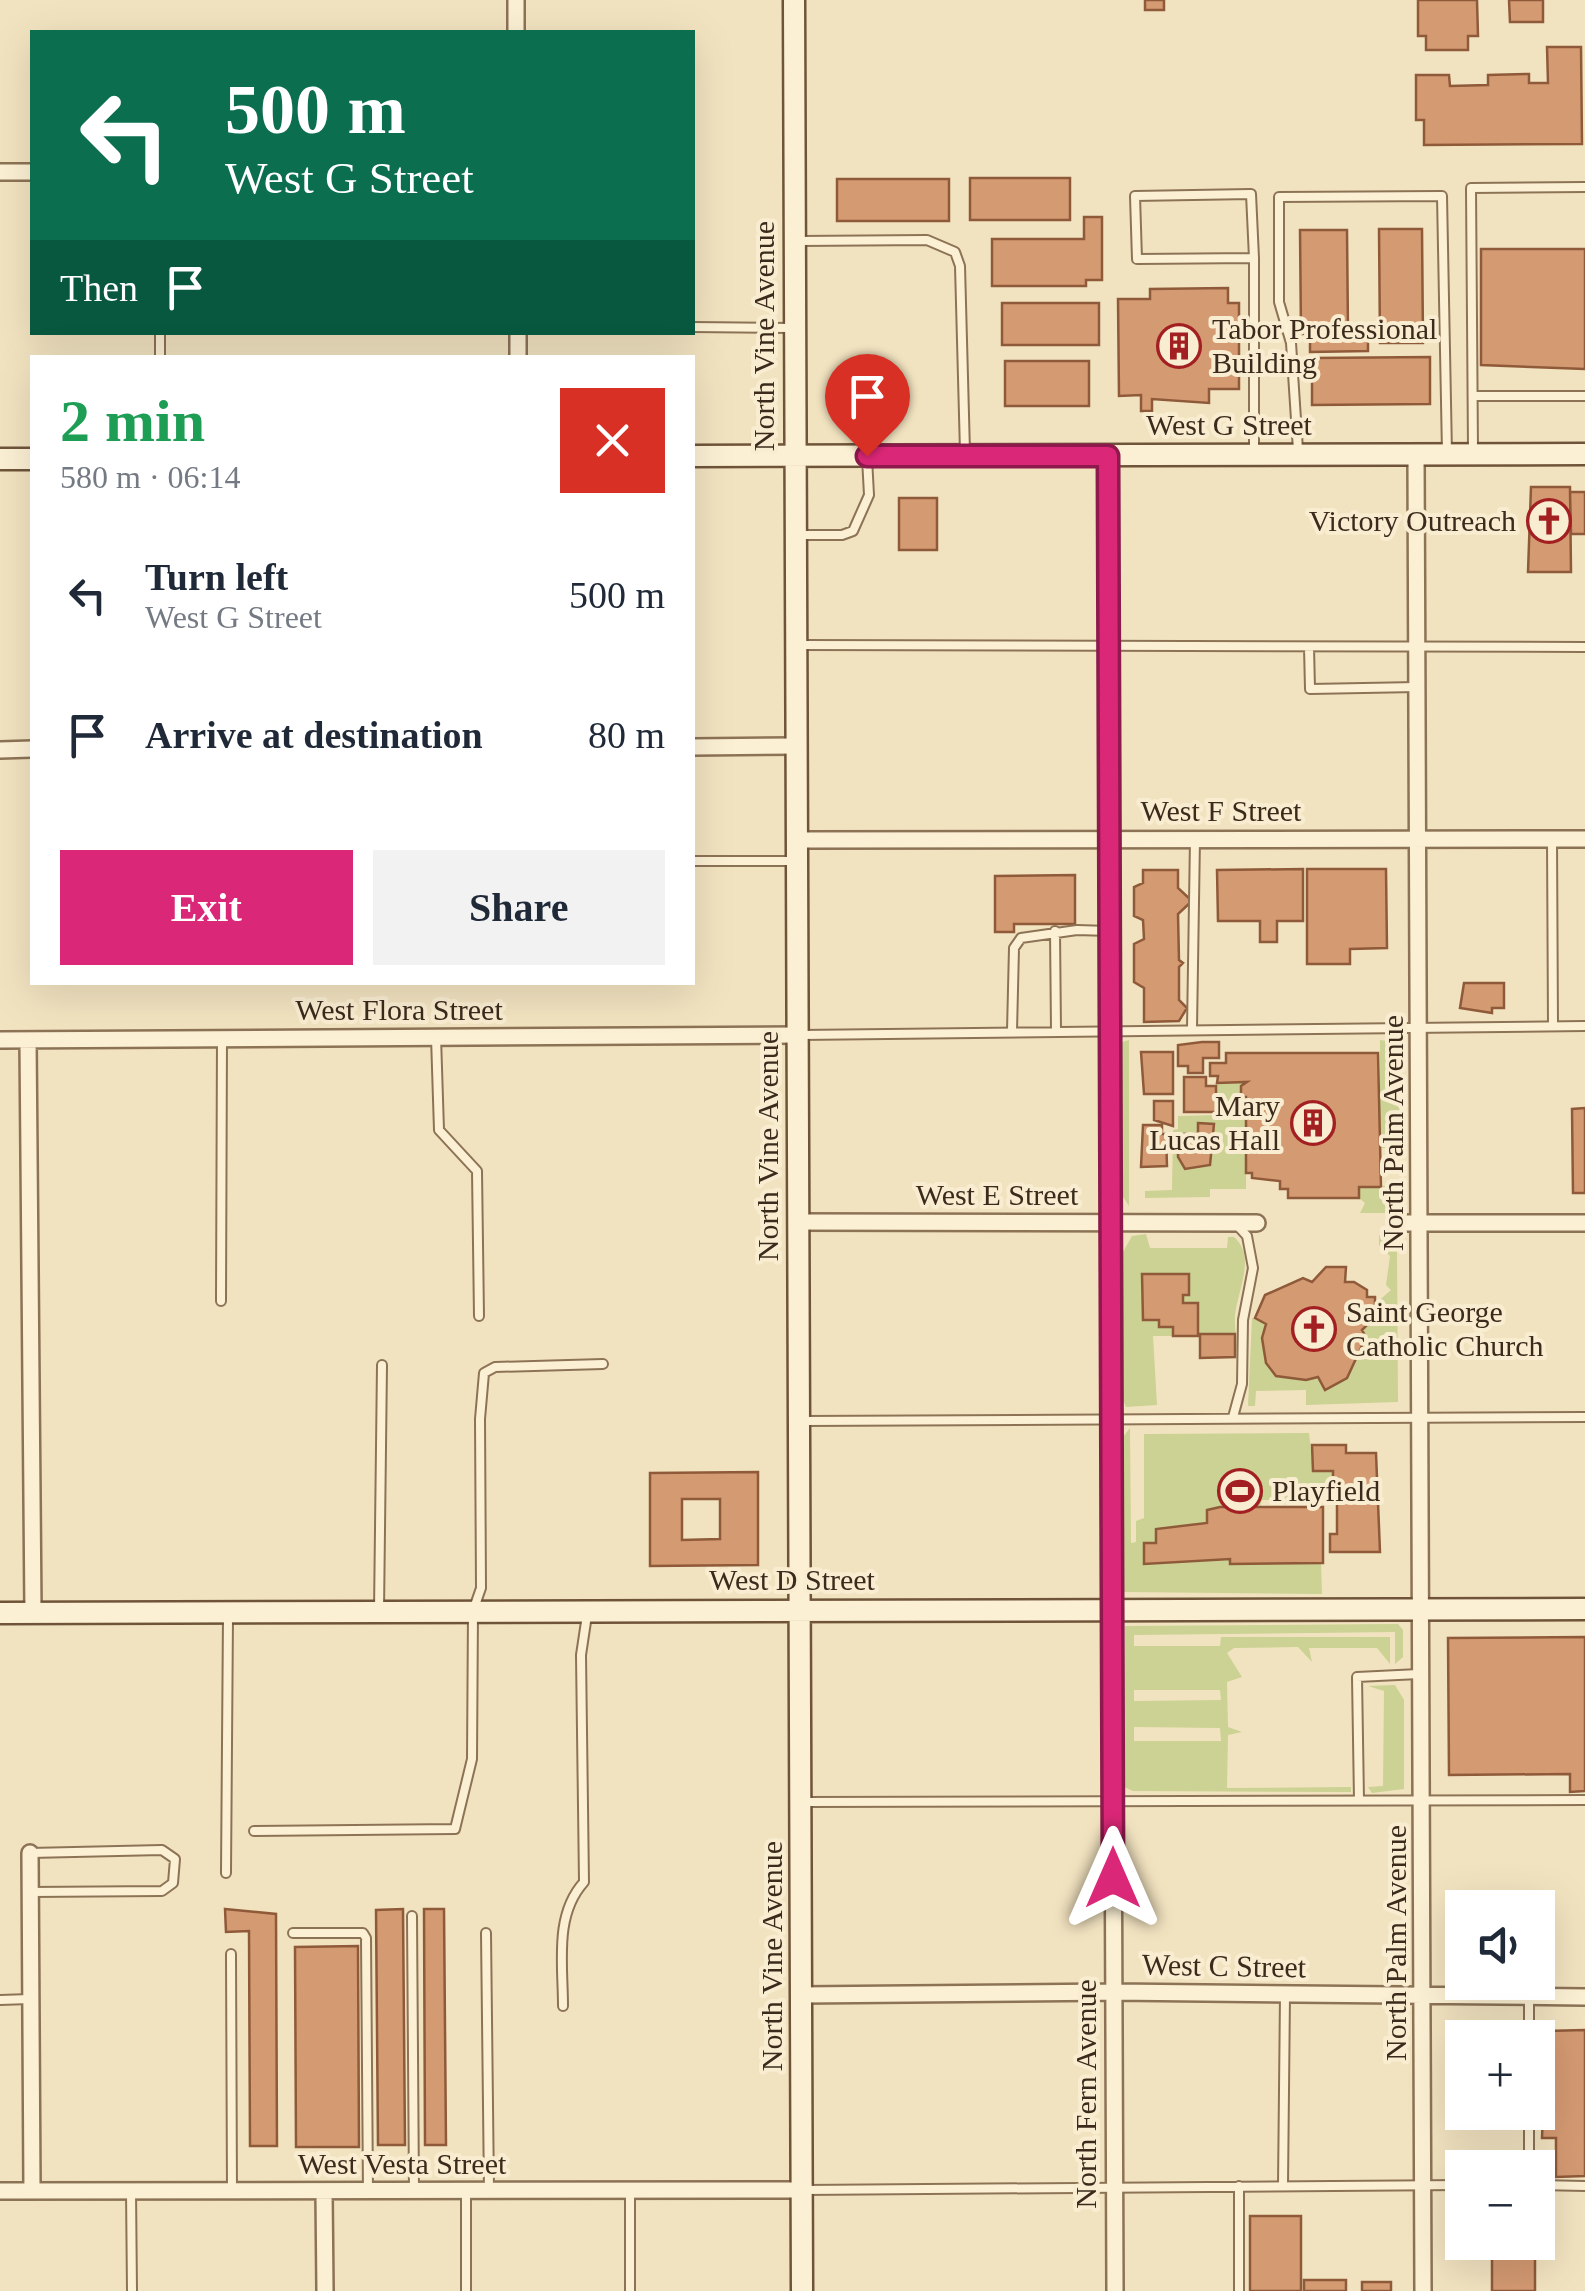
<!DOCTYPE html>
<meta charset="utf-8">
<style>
:root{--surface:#fff;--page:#f2f2f3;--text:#1f2937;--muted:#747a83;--accent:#db2777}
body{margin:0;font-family:Georgia,serif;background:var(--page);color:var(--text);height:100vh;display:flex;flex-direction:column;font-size:38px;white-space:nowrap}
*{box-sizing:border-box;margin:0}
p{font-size:32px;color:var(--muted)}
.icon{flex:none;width:55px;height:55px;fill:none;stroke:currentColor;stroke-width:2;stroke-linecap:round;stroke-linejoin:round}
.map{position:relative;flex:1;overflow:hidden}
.sheet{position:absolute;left:30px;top:355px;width:665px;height:630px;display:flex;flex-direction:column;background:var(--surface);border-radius:0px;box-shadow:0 10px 40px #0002}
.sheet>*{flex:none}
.guide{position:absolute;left:30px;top:30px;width:665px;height:305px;border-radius:0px;box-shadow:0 10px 40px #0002;background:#0b6e4f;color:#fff;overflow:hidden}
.buttons{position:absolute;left:1445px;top:1890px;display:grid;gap:20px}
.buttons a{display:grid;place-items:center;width:110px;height:110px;border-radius:0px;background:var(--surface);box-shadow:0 10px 40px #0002;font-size:50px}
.pin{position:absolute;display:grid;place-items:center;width:85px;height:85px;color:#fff;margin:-102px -42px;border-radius:50% 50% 50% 0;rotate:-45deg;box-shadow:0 0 10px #0007}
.pin .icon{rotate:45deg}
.me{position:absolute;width:110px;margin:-55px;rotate:0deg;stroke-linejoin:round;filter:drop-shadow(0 0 8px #0008)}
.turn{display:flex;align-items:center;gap:35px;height:210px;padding:0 30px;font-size:45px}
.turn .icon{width:130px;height:130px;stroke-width:2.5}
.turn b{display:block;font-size:70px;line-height:85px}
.then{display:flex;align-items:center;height:95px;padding:0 30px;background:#0003;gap:20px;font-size:38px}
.round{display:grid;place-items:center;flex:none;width:105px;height:105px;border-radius:0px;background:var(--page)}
.head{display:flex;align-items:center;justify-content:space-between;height:170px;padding:0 30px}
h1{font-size:60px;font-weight:800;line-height:75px;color:#1e9e55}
.action{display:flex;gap:20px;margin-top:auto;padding:20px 30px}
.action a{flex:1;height:115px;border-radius:0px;background:var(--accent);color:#fff;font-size:40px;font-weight:800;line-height:115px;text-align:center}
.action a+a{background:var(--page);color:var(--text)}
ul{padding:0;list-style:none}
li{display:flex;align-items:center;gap:30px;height:140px;padding:0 30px}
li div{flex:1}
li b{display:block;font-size:38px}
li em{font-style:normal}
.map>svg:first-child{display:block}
</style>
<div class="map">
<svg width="1585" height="2291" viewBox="0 0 1585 2291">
<rect width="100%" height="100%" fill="#f2e3c0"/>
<path fill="#cbd293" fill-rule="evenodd" d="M1129 1040V1206L1122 1195V1042Z
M1380 1040 1401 1043 1402 1148H1380Z
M1216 1082H1247L1241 1086V1097H1246V1189H1210V1197L1145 1198V1191L1172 1190 1173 1130 1178 1129V1116L1216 1115Z
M1385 1186V1195L1398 1200 1388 1213H1360L1365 1203 1359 1198V1187Z
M1146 1234 1150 1248H1227L1228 1237H1234C1257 1257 1237 1291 1235 1316 1234 1331 1239 1344 1235 1357L1200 1358V1336H1153L1157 1405 1126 1407 1123 1400V1252L1132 1236Z
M1379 1235 1397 1245 1398 1402 1306 1405V1390L1256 1391 1255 1406H1248L1252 1318 1266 1324C1262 1342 1262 1359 1276 1375L1306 1380 1318 1377 1326 1389 1347 1378 1366 1337 1362 1330 1375 1317V1304L1391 1290 1386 1285 1390 1256 1379 1245Z
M1130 1428 1131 1543 1136 1542V1521L1144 1518V1434L1309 1433 1313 1471H1333L1337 1500H1262L1260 1507 1207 1510V1523L1156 1529V1543H1144V1564L1230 1559 1231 1564 1321 1563 1322 1594 1123 1592V1437Z
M1398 1624 1403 1630V1657L1395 1664V1632L1134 1635V1646H1220L1221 1637H1390V1664L1377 1648H1309L1312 1662 1298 1647 1234 1648 1227 1653 1242 1677 1227 1682 1228 1727 1242 1732 1228 1735 1227 1788 1351 1787V1792L1133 1791 1124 1787 1125 1626ZM1134 1690H1220L1221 1700 1134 1701ZM1134 1727 1220 1728 1221 1741H1134Z
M1395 1685 1404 1700V1789L1372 1793 1368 1787 1383 1786 1384 1691 1368 1686Z"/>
<path fill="#d49a72" stroke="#8f5a39" stroke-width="2.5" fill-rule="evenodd" d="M1145 0H1164V10H1145Z
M1418 0H1477L1478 36H1468V50H1426V36H1418Z
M1509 0H1543V22H1510Z
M1547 47H1581L1582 144 1424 145V120H1416V75H1449L1450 86 1488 85V75L1529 74V83H1548Z
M970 178H1070V220H970Z
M837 179H949V221H837Z
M1084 217H1102V280H1086V286H992V239H1084Z
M1379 229H1422L1423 343H1380Z
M1300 230H1347L1348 331H1368V351L1310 352V334H1301Z
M1481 249H1585V369L1481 365Z
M1228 288V303H1239V389H1209V403L1152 399V411H1141V395L1119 396 1118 299H1150V289Z
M1002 303H1099V345H1002Z
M1430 357V404L1312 405V358Z
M1005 361H1089V406H1005Z
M1531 487H1570L1571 572H1528Z
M1570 492H1585V534H1571Z
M899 498H937V550H899Z
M1303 869V921H1277V942H1260V921H1218L1217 870Z
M1307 869H1386L1387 948 1350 949V964H1307Z
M1143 870H1178V888L1192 901 1178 914 1179 960 1183 963 1179 967V1000L1187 1008 1179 1021 1144 1022V988L1134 982V944L1144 939 1143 920 1134 916V887L1143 883Z
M1075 875V924H1014V932H995V876Z
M1464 983H1504V1008H1492V1013L1460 1008Z
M1202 1042H1219V1058H1203V1073H1188V1066H1178V1045Z
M1141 1052H1173V1094H1144Z
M1226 1053H1378L1381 1187H1359V1198H1288V1189H1280V1181L1252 1178V1173H1246V1097H1241V1086L1247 1082 1217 1083 1218 1076H1210V1063H1226Z
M1184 1077H1206V1086H1216V1112H1184Z
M1154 1101H1173V1126L1154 1120Z
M1585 1108V1193H1573L1572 1109Z
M1198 1123 1214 1124 1210 1165 1185 1169 1178 1157V1142L1182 1134H1198Z
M1143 1125H1162V1134H1166L1167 1166 1141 1167Z
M1326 1267H1346L1345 1282H1354L1367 1290V1297H1375V1317L1362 1330 1366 1337 1347 1378 1325 1390 1318 1377 1306 1380 1276 1376 1266 1363 1262 1338 1266 1324 1255 1318 1265 1295 1303 1278 1312 1282Z
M1142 1274H1189V1295H1183V1303H1198V1334H1235V1357L1200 1358V1336H1173V1327H1159V1320H1143Z
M1312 1445H1346V1453H1376L1380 1552H1330V1534H1337V1483H1333V1471H1313Z
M758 1472V1565L650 1566V1473ZM682 1499H720V1539L682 1540Z
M1220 1507H1323V1563L1230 1564V1559L1144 1564V1543H1156V1529L1207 1523V1510Z
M1585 1637V1791L1570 1792V1774L1449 1775 1448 1638Z
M225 1909 276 1914 277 2146H250L249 1931 226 1932Z
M403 1909 405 2145H378L376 1910Z
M424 1909H444L446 2145H425Z
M358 1946 359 2147H296L295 1947Z
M1585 2030V2176L1556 2177V2138H1542L1546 2031Z
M1452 2196H1462V2242L1492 2244V2258H1452Z
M1250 2216H1301V2291H1250Z
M1492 2244H1535V2291H1492Z
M1304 2280H1346V2291H1304Z
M1362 2282H1391V2291H1362Z"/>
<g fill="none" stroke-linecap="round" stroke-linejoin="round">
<g stroke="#8d7356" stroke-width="12">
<path id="lane" d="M799 241 927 240 955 252 960 266 965 452
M1254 258 1251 194 1135 196 1137 259 1254 258V451
M692 327 794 328
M160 332V358
M1473 396H1585
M1298 450 1291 343 1279 302V197L1442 196 1447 453
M1473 450 1471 188 1585 187
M800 535H842L853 531 869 495 867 458
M800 645 1585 647
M1309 647 1310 689 1417 687
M1552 839 1553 1026
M692 861H793
M1055 931 1056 1030
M1192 1028 1195 839
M1012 1031 1014 948 1021 938 1077 930 1109 931
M800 1035 1585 1026
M436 1037 439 1130 477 1171 479 1316
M221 1301 222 1038
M1233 1417 1242 1384 1243 1320 1253 1268 1247 1236 1236 1224
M803 1421 1585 1417
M379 1611 382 1365
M1359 1800 1357 1677 1419 1674
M805 1802 1585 1800
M254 1831 455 1829 472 1759 473 1611 481 1588 480 1419 484 1373 495 1367 603 1364
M30 1853 162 1850 175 1859 173 1883 162 1891 31 1892
M226 1873 228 1616
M412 1916 414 2192
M293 1933H363L366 1938 368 2192
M486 1933 489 2191
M231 1954 232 2191
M1529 1997V2038
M0 2000 30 1999
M563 2006C563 1964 554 1915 584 1882L581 1655 587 1615
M1529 2112V2168
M1283 2185 1285 1995
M1538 2185 1585 2186
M804 2190 1462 2185
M131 2191 132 2291
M630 2191V2291
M466 2291V2191
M1239 2291V2186"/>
</g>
<g stroke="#8d7356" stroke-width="20">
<path id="street" d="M516 0V32
M0 172H32
M518 332V358
M1416 454 1423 2291
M1108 456 1115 2291
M692 747 797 746
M0 750 32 749
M797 840 1585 839
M0 1040 798 1035
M28 1040 33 1612
M798 1222 1257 1223
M1402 1223H1585
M30 1853 32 2191
M801 1995 1114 1992 1585 1997
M0 2191 804 2190
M324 2192 325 2291"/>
</g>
<g stroke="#6f5439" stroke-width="25">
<path id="secondary" d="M794 0 802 2291
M692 456 1585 454
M0 459H32
M0 1613 1585 1609"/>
</g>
<use href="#lane" stroke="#fcf0d4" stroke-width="8"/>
<use href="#street" stroke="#fcf0d4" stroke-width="15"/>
<use href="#secondary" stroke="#fcf0d4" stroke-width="20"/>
</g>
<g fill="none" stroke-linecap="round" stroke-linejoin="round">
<g stroke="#8e194d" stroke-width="25">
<path id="route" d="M867 456H1108L1113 1878"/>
</g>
<use href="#route" stroke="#db2777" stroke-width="18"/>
</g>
<defs>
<g id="building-ring" transform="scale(2.25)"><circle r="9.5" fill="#f9edd1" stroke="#a32022" stroke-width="1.5"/><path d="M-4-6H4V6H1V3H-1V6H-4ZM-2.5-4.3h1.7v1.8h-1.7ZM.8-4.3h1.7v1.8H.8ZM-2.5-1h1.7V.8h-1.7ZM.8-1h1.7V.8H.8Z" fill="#a32022"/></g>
<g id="church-ring" transform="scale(2.25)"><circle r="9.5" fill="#f9edd1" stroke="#a32022" stroke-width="1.5"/><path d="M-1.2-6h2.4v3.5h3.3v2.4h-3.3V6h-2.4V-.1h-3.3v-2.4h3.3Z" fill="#a32022"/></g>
<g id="stadium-ring" transform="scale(2.25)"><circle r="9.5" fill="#f9edd1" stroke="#a32022" stroke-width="1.5"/><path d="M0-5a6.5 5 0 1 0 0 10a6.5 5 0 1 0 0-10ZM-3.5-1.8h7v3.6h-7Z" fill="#a32022"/></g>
</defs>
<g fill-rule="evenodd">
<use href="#building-ring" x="1179" y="346"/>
<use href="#church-ring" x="1549" y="521"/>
<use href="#building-ring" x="1313" y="1123"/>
<use href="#church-ring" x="1314" y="1329"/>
<use href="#stadium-ring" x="1240" y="1491"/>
</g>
<g text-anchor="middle" stroke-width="8" stroke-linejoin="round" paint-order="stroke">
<g font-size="30" fill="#3c2b1c" stroke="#f9edd1" text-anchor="start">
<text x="1212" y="339">Tabor Professional<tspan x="1212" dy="34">Building</tspan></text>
<text x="1516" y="531" text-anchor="end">Victory Outreach</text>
<text x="1280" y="1116" text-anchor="end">Mary<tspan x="1280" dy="34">Lucas Hall</tspan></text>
<text x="1346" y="1322">Saint George<tspan x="1346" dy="34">Catholic Church</tspan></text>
<text x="1272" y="1501">Playfield</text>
</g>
<g font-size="30" fill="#3c2b1c" stroke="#f9edd1">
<text transform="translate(764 336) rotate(-90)" y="10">North Vine Avenue</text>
<text x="1229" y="435">West G Street</text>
<text x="1221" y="821">West F Street</text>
<text x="399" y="1020">West Flora Street</text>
<text transform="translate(1393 1133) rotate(-90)" y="10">North Palm Avenue</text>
<text transform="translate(768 1146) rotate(-90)" y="10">North Vine Avenue</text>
<text x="997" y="1205">West E Street</text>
<text x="792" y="1590">West D Street</text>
<text transform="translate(1396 1943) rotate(-90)" y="10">North Palm Avenue</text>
<text transform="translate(772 1956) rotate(-90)" y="10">North Vine Avenue</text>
<text transform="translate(1224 1966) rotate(1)" y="10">West C Street</text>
<text transform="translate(1086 2094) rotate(-90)" y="10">North Fern Avenue</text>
<text x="402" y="2174">West Vesta Street</text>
</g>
</g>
</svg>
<div class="buttons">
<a><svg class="icon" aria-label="sound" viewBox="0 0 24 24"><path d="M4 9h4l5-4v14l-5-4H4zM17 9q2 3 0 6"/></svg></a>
<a>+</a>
<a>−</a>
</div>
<div class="pin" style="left:867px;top:456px;background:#d93025"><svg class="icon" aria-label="arrive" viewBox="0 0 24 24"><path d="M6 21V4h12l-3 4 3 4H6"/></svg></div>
<svg class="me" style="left:1113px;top:1878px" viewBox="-20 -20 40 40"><path d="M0-17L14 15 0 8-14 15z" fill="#db2777" stroke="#fff" stroke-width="4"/></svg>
<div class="guide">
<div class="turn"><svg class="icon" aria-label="left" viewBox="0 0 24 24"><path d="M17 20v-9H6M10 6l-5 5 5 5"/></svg><div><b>500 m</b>West G Street</div></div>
<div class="then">Then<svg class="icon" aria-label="arrive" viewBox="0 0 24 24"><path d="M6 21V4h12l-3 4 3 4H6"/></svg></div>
</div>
<section class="sheet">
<div class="head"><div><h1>2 min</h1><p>580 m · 06:14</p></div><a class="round" style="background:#d93025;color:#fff"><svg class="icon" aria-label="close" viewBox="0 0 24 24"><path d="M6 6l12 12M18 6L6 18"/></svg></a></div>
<ul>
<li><svg class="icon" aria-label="left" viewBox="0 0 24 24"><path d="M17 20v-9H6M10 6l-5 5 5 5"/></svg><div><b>Turn left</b><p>West G Street</p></div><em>500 m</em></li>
<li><svg class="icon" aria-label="arrive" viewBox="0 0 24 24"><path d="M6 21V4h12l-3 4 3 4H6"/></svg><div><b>Arrive at destination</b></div><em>80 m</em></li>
</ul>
<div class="action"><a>Exit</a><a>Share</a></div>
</section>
</div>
